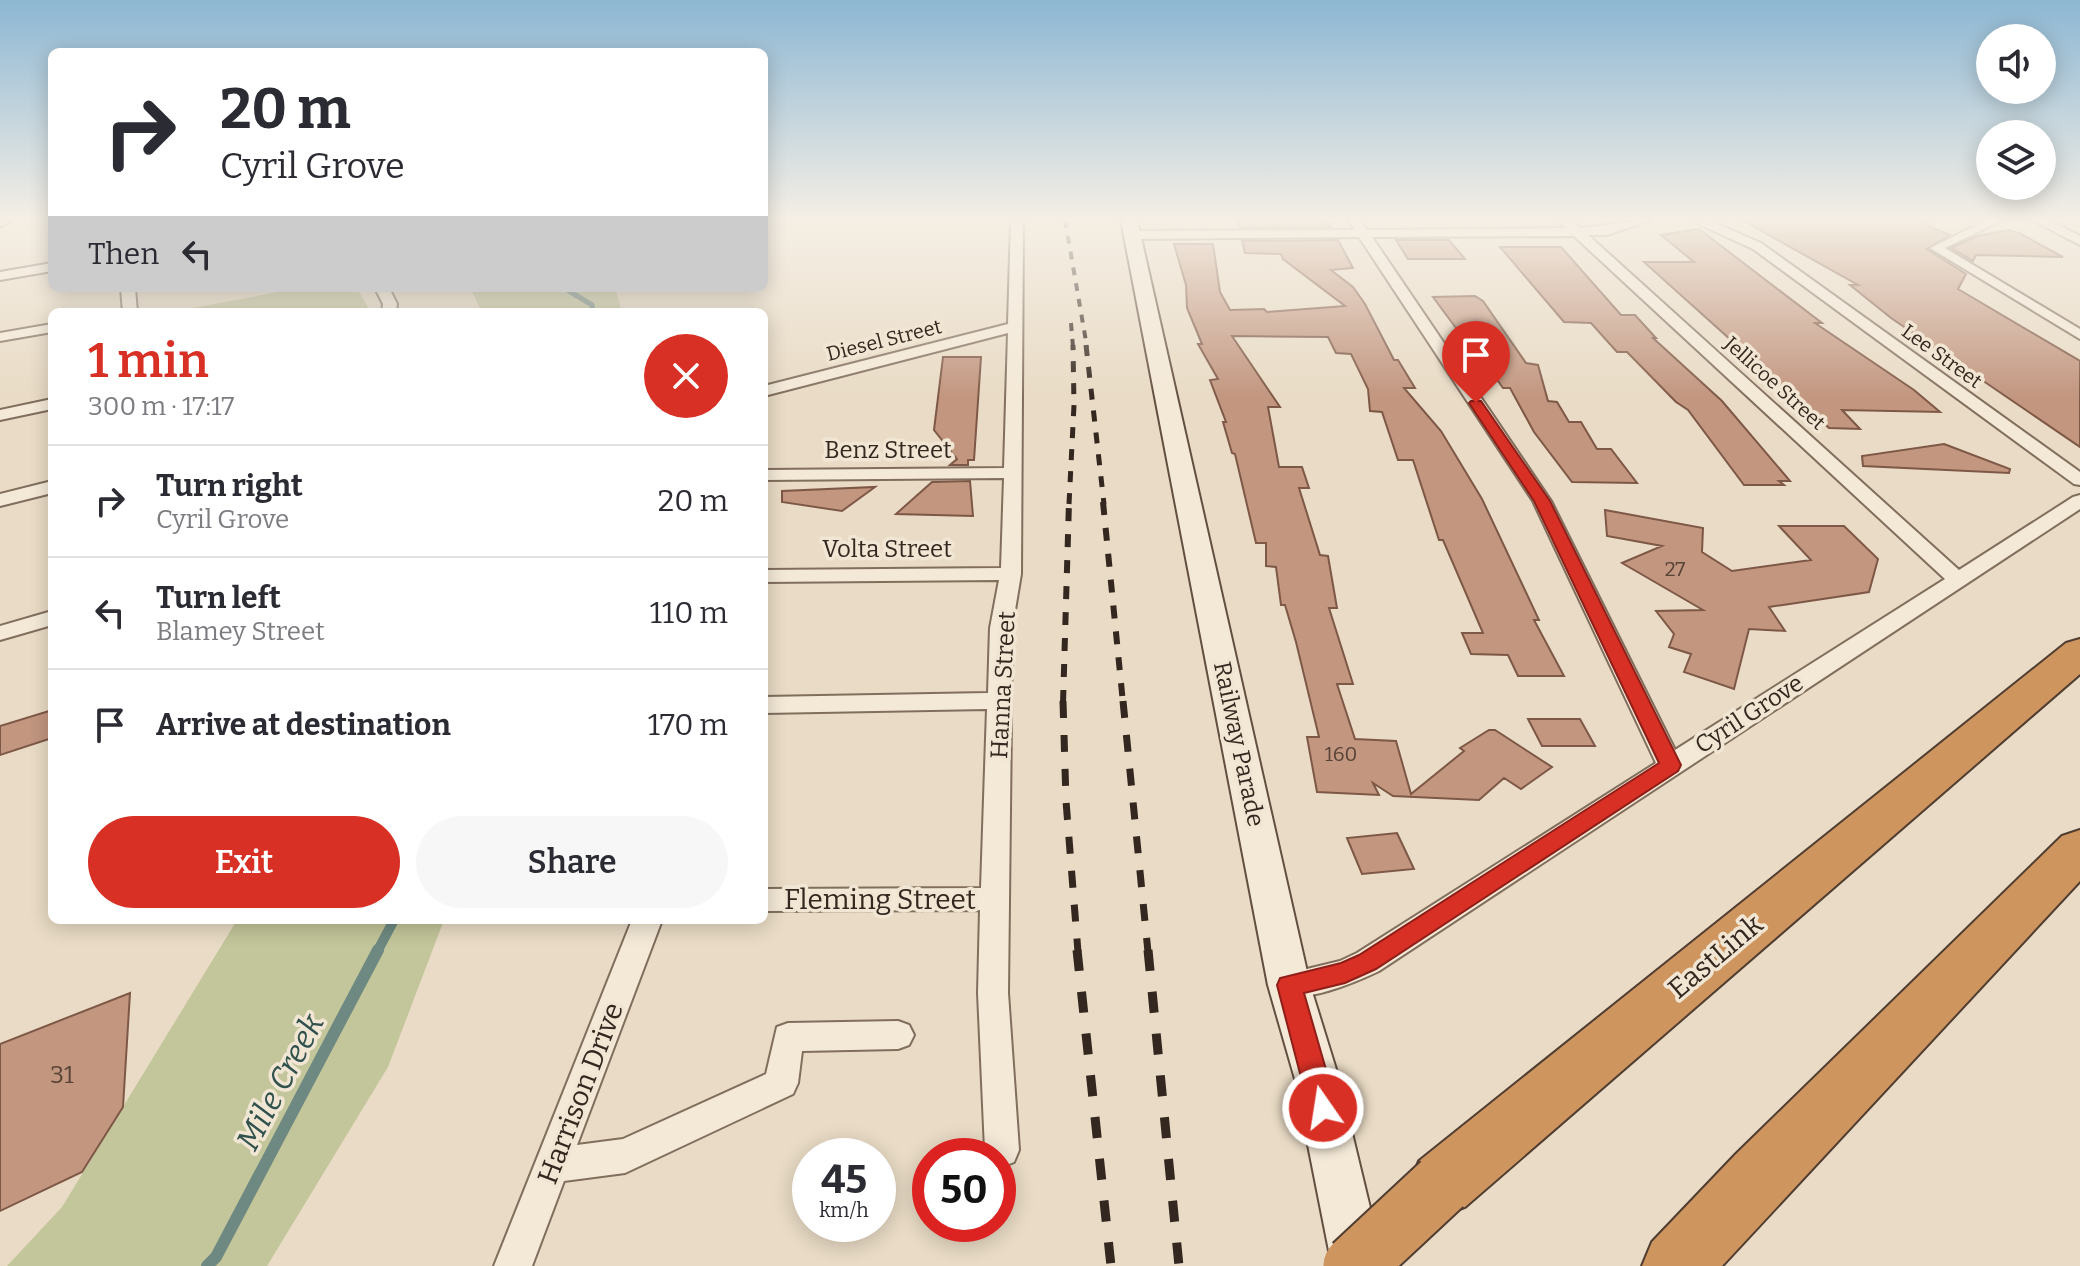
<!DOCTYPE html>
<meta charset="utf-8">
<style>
:root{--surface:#fff;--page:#f7f7f7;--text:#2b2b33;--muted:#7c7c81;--line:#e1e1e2;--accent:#d93025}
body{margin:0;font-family:Bitter,serif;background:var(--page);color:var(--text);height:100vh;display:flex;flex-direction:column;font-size:30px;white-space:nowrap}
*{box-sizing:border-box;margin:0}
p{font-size:26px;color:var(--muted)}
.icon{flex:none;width:44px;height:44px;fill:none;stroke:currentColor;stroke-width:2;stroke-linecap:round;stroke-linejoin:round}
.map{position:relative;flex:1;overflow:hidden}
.details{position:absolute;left:48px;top:308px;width:720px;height:616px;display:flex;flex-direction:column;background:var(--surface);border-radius:12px;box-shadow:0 4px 20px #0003}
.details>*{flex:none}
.hud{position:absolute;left:48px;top:48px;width:720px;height:244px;border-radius:12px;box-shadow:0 4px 20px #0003;background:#fff;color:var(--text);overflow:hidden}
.tools{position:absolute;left:1976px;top:24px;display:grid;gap:16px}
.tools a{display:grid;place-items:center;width:80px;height:80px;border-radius:50%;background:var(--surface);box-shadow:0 4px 20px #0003;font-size:40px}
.speed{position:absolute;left:792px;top:1138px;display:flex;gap:16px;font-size:40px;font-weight:700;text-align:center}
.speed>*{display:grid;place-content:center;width:104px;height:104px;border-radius:50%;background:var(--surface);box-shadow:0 4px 20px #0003;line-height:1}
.speed small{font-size:20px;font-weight:400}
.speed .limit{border:12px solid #d22;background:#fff;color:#111}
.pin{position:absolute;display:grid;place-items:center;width:68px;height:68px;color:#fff;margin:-82px -34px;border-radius:50% 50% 50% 0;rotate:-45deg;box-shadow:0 0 8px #0007}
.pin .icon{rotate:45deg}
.me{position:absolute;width:88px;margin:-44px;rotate:347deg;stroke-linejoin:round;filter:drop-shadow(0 0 6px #0008)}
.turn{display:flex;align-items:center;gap:28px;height:168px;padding:0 40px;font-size:36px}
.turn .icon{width:104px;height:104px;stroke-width:2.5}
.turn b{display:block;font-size:56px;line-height:68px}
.then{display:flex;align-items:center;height:76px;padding:0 40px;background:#0003;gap:16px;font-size:30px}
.round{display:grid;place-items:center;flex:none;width:84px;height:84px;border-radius:42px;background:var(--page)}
.headline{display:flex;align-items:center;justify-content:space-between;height:136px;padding:0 40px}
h1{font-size:48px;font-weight:600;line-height:60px;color:var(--accent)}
.primary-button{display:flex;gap:16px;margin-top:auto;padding:16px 40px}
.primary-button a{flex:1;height:92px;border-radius:48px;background:var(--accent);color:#fff;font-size:32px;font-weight:600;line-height:92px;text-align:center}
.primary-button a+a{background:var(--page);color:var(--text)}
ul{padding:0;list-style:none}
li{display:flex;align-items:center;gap:24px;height:112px;padding:0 40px;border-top:2px solid var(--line)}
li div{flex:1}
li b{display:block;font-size:30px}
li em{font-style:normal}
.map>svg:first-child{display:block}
</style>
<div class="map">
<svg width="2080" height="1266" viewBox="0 0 2080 1266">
<rect width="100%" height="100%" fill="#e9dbc5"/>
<path fill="#c3c59a" d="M299 288H357L370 311 172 312Z
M470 288H615L622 312H482Z
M237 920H444L388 1067 267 1266H7L62 1207Z"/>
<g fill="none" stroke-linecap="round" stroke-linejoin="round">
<path stroke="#6e8981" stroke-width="5" d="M564 288 592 305 593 312"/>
<path stroke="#6e8981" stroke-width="10" d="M377 952 394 920"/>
<path stroke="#6e8981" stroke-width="12" d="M207 1266 216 1257 378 950"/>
</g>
<path fill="#c2967f" stroke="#7e5846" stroke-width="2" d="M1238 220H1327L1331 227 1239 228Z
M1742 220H1928V226L1950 235 1927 249 1966 274 1958 289 2080 361V447L1891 318 1850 285H1858Z
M1699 229 1822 323H1815L1914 390 1940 412 1842 410 1860 429 1829 428 1644 262H1694L1661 235Z
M2008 230 2019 233 2063 257 1976 255 1973 261 1951 248 1977 236Z
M1338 240 1353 268 1331 270 1353 287 1365 304 1394 360H1398L1415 388H1404L1441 431 1482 499 1539 620H1534L1564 676H1518L1508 655 1471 654 1462 633H1483L1443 540H1439L1413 460H1398L1382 412 1370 411 1368 389 1351 354 1336 353 1328 337 1232 336 1280 407H1268L1279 467H1302L1309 488H1299L1320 555 1328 556 1337 608H1329L1353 684H1337L1355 739 1396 741 1411 794 1464 751 1460 748 1489 730H1495L1552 767 1521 789 1504 778 1479 800 1393 796 1373 783 1379 795 1317 792 1307 737H1319L1296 642 1285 605H1281L1276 567 1266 566V543H1256L1235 454 1232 453 1223 422H1226L1210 380 1218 379 1198 344H1202L1187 308 1186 285 1174 244H1213L1220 292 1230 310 1264 309 1267 312 1345 306 1283 259 1281 254 1245 253 1242 241Z
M1396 240H1449L1465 259H1408Z
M1500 247H1561L1621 315H1635L1656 338H1653L1722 401 1790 481H1779L1784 485H1744L1688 410 1676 402 1627 352H1617L1591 323 1564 322Z
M1475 296 1483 301 1526 363 1538 365 1548 401 1557 402 1569 422H1581L1597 449H1611L1637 483 1572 482 1534 432 1510 388H1503L1491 371 1486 370 1482 351H1473L1433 297Z
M943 357H981L974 460H968V465H950L957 459 934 430Z
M1944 444 2010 469 2009 473 1863 466 1862 456Z
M970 481 973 516 896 514 932 482Z
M875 487 842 511 782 502V491Z
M1605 510 1703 528 1702 552 1732 571 1811 560 1779 526H1844L1878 559 1869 592 1769 607 1785 631 1749 629 1734 689 1684 672 1691 654 1669 647 1674 634 1656 611 1703 610 1622 563 1662 546 1607 536Z
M52 710V738L0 755V726Z
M1528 719H1580L1595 746H1542Z
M1397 833 1414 869 1362 874 1347 838Z
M130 993 123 1107 82 1172 0 1211V1044Z"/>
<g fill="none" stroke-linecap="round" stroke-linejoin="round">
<g stroke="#816e5d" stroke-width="4">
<path id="minor" d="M1011 220H1023L1021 574 1012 628 1008 993 1019 1150 1014 1162 1002 1167 998 1165V1156H987L985 1150 978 993 980 910 764 911V889L981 888 987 709 764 713V697L988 693 990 628 999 580 764 582V570L1001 568 1004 478 764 480V470L1004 468 1008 333 764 396V386L1008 324Z
M1348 220H1360L1367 230 1566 228 1558 220H1571L1580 228C1604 227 1627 220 1651 220L1607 235H1588L1959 570 2073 497 2080 495V509L1379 971C1354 983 1304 1004 1278 994L1274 985 1278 976 1340 961 1357 953 1656 763 1533 501 1359 237 1131 239 1125 235 1131 231 1355 230ZM1574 236 1945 579 1675 750 1551 501 1372 237Z
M1690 220H1708L1761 243 2080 472V485L2074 484 1753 249Z
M1987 220H2003L1945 248 2080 329V339L1930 248Z
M2032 220H2048L2080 236V245Z
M52 263V271L0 280V272Z
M121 288H135L137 312H123Z
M375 288H389L397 304 396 312H382L383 304Z
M52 324V332L0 341V333Z
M52 399V409L0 420V410Z
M52 481V493L0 506V494Z
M52 611V625L0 640V626Z
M632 920H662L577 1145 623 1139 766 1074 777 1027 788 1023 898 1021 909 1025 914 1035 909 1045 898 1049 802 1051 798 1083 793 1094 625 1173 564 1181 532 1266H494Z"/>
</g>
<g stroke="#634f40" stroke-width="4">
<path id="secondary" d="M1121 220H1137L1310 985 1339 1079 1384 1266H1332L1295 1079 1268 985Z"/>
</g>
<g stroke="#503d31" stroke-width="4">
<path id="primary" d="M0 220H13L0 227Z"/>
</g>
<g stroke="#503d31" stroke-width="4">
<path id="motorway" d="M2080 639V674L1465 1207 1442 1216 1419 1207 1410 1184 1419 1161 2066 643Z
M2080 830V881L1722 1266H1642L1652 1242 1736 1154 2062 836Z"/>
</g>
<use href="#minor" fill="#f4e9d7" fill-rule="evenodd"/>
<use href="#secondary" fill="#f4e9d7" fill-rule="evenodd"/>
<use href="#primary" fill="#e8cca1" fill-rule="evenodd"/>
<use href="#motorway" fill="#ce955f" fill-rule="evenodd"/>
<path stroke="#33271f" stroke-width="4" stroke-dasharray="8 8" stroke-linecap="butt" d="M1065 220 1087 347
M1071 323 1073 347"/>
<path stroke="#33271f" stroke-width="5" stroke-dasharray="11 11" stroke-linecap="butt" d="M1086 345 1104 504
M1069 504 1074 405 1073 345"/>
<path stroke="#33271f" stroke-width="6" stroke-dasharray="13 13" stroke-linecap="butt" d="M1103 502 1123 703
M1063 703 1069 502"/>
<path stroke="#33271f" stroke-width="7" stroke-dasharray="17 17" stroke-linecap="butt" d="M1063 701 1066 801 1078 952
M1123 701 1148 952"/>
<path stroke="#33271f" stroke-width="9" stroke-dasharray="21 21" stroke-linecap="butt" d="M1077 950 1111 1266
M1148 950 1179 1266"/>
<g stroke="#503d31" stroke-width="65" stroke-linecap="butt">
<path id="motorway-bridge" d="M1354 1266 1442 1184"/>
</g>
<use href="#motorway-bridge" stroke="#ce955f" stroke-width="61"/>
</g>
<linearGradient id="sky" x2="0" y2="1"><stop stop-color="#8db7d3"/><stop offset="0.55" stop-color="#f5efe5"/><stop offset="1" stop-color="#f5efe5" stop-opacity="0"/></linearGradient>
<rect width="2080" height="398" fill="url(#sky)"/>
<path fill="#d93025" stroke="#8d1f18" stroke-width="2" d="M1471 401H1481L1550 501 1681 765 1678 771 1376 969 1345 983 1304 993 1337 1108 1332 1117 1323 1121 1313 1117 1309 1108 1277 985 1280 978 1341 963 1359 955 1659 763 1534 501 1469 403Z"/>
<g text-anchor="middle" stroke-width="7" stroke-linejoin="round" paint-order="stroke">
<g font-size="20" fill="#33271f" stroke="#f1e6d3">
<text transform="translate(884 340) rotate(-14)" y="7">Diesel Street</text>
<text transform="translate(1942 356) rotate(36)" y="7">Lee Street</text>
<text transform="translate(1775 383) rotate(42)" y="7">Jellicoe Street</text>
</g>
<g font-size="20" fill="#574337">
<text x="1675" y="576">27</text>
<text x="1341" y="761">160</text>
</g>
<g font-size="24" fill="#33271f" stroke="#f1e6d3">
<text x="888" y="458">Benz Street</text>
<text x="887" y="557">Volta Street</text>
<text transform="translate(1003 685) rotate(-87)" y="8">Hanna Street</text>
<text transform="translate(1749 714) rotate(-33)" y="8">Cyril Grove</text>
<text transform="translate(1239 744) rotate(78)" y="8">Railway Parade</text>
</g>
<g font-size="24" fill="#574337">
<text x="62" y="1083">31</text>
</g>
<g font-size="28" fill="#33271f" stroke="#f1e6d3">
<text x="880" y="909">Fleming Street</text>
<text transform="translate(1715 956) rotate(-40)" y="10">EastLink</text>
<text transform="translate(580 1093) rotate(-69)" y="10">Harrison Drive</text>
</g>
<g font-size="32" font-style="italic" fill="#30514d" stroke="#f1e6d3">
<text transform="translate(280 1082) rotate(-62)" y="11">Mile Creek</text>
</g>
</g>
</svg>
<div class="tools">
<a><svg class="icon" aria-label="sound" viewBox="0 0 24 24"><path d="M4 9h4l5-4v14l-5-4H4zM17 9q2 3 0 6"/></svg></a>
<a><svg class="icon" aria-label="layers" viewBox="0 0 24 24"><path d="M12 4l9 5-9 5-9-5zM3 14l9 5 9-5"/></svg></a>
</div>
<div class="speed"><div>45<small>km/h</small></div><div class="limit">50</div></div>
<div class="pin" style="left:1476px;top:403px;background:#d93025"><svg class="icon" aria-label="arrive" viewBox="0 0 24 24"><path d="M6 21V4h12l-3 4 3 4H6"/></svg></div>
<svg class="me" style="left:1323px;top:1108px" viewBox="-20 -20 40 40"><circle r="17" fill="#d93025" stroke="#fff" stroke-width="3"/><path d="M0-11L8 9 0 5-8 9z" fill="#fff"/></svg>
<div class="hud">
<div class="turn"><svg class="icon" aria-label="right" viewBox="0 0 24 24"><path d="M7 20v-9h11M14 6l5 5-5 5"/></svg><div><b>20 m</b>Cyril Grove</div></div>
<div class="then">Then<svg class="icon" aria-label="left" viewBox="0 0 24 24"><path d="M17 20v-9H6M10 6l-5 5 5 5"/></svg></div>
</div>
<section class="details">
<div class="headline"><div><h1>1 min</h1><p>300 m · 17:17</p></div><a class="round" style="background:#d93025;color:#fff"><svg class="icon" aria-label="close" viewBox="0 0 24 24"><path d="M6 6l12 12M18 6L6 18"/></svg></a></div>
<ul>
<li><svg class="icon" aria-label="right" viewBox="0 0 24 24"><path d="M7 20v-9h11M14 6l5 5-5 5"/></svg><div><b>Turn right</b><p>Cyril Grove</p></div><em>20 m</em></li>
<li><svg class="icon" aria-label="left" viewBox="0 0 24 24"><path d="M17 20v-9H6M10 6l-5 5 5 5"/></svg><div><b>Turn left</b><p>Blamey Street</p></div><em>110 m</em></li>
<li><svg class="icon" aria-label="arrive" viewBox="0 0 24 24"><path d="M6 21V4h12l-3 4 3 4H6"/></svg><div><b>Arrive at destination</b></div><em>170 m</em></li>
</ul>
<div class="primary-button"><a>Exit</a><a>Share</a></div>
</section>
</div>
